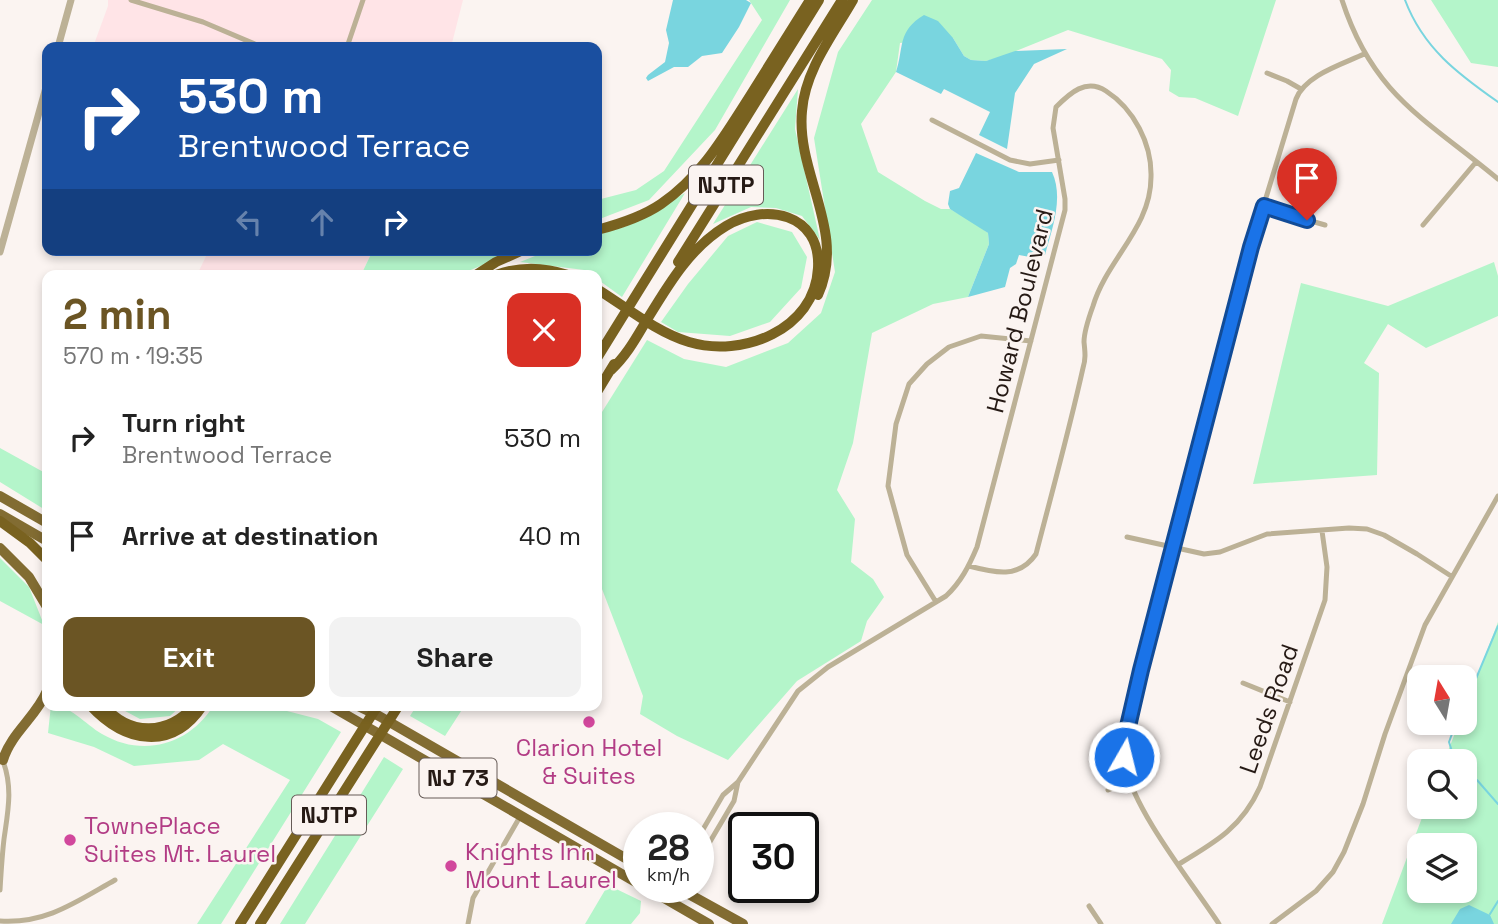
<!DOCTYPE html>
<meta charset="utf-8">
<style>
:root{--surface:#fff;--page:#f2f2f2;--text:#222;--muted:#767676;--accent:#6b5524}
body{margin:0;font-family:"Space Grotesk",sans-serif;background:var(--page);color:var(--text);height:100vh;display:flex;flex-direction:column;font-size:26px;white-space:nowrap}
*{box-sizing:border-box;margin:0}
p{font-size:23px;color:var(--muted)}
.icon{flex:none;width:38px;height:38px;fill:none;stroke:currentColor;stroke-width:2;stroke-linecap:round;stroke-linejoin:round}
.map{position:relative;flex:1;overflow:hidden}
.details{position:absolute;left:42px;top:270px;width:560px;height:441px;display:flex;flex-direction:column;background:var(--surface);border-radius:14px;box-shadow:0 4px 10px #0003}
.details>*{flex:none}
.guide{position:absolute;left:42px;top:42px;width:560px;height:214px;border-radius:14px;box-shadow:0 4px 10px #0003;background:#1a4fa0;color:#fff;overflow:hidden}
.needle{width:46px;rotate:349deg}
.controls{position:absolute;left:1407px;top:665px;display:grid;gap:14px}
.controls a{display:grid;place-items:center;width:70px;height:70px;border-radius:14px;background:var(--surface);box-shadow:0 4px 10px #0003;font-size:35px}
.speed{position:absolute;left:623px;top:812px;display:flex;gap:14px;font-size:35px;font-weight:700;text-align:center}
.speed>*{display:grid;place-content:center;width:91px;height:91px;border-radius:50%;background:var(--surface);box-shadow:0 4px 10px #0003;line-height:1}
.speed small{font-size:18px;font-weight:400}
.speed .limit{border:4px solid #111;border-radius:10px;background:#fff;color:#111}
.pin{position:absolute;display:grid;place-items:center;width:60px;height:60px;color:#fff;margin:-72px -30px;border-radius:50% 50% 50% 0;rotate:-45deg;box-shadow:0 0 7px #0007}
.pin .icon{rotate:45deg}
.me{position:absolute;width:77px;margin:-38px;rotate:8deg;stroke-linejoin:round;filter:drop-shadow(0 0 5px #0008)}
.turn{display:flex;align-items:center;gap:24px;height:147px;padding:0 21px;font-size:32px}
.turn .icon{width:91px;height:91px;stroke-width:2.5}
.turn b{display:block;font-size:49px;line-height:60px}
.lanes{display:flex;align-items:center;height:66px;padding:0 21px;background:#0003;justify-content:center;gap:35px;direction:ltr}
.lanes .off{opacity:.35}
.round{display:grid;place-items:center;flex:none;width:74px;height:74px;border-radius:14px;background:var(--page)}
.overview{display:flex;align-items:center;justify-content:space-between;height:119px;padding:0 21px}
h1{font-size:42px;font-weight:600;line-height:52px;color:var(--accent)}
.action{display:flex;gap:14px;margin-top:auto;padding:14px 21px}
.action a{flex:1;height:80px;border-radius:14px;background:var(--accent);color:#fff;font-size:28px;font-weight:600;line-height:80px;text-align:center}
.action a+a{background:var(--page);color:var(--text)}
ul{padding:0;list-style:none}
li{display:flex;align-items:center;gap:21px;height:98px;padding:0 21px}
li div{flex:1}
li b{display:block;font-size:26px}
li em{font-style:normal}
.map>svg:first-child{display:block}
</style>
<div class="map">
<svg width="1498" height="924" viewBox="0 0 1498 924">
<rect width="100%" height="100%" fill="#fbf4f1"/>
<path fill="#ffe4e7" d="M108 0H463L451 47H93L108 6Z
M209 250H373L361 275H197Z"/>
<path fill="#b4f5ca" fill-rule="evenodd" d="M749 0H790L715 130 649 200 597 220V200L636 190 664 171 762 20Z
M872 0H1276L1238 116 1195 98 1179 97 1169 91 1171 70 1162 59 1068 30 1001 57 986 61 971 60 964 56 953 38 900 43 896 72 861 124 878 172 925 201 941 209H950L973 222 988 233 989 244 968 297 933 304 872 333 853 443 837 490 855 519 851 562 873 579 884 597 867 621 861 641 797 681 728 760 677 736 640 714 643 696 597 576V420L647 340 684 359 726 367 788 343 821 313 835 272 814 138 838 52Z
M1431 0H1498V67L1471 63Z
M798 89 795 129 820 240 802 216 776 208 751 207 713 224Z
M685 193 622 297 597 279V275H590L584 270 520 262 550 250H597V235L627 226Z
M757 222 792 232 807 257 801 288 770 322 730 336 678 332 661 322 688 284 728 236Z
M373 250H518L459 275H361Z
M1494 262 1498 276V316L1426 348 1388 324 1364 363 1379 373 1377 475 1253 484 1301 283 1388 306Z
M0 448 47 474V511L0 482Z
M0 558 29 587 44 625 0 601Z
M1498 622V924H1382L1426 807H1465V761H1444L1459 723H1465V708ZM1419 845H1465V891H1419Z
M51 705C70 705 85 724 102 734 143 758 189 745 214 705H281L287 711 318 719 341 732 221 924H197L290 780 223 744 199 760 134 766 94 747 48 733Z
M114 705H182L170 716 140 719Z
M417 705H465L445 736 410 716Z
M384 757 403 769 305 924H280Z
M608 885 641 901 640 913 631 924H585Z"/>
<path fill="#79d5df" d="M673 0H746L751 3 739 27 722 53 702 56 688 67H674L648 81 646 78 648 75 665 62 669 43 666 30Z
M924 15 938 21 953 38 964 56 971 60 986 61 1015 51 1067 49 1034 64 1015 93 1007 149 979 135 990 112 944 89 941 94 896 72C904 48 897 31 924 15Z
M976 153 1019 172H1052C1064 198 1052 229 1045 255L1032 252 1030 257 1019 255 1016 264 1010 268 1005 287 968 297 989 244 988 233 950 209 948 204 950 191 959 188Z
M1469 905 1490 915 1494 924H1451L1460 909Z"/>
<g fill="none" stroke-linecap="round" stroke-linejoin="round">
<path stroke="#79d5df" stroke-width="2" d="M1405 0C1423 48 1458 74 1498 102
M1465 705 1498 626
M1455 761 1449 742 1456 723
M1465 773 1477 780 1498 804
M1490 914 1498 901"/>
<path stroke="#bcb196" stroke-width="5" d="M131 0 203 22 262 47
M1342 0C1373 96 1426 119 1498 179
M347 47 363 0
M1267 73 1287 81 1301 89
M932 120 1010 160 1030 164 1059 160
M1263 207 1325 225
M1423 225 1476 162
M1127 537 1204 554 1220 552 1267 534 1349 528 1367 529 1384 535 1417 554 1451 576
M936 602 907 555 888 486 896 424 909 384 927 364 949 347 981 336 1031 341
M1243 683 1290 702
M1108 790 1130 781
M698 838 723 795 738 782 798 691 828 667 946 596C961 582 969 566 977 547L1065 210V199L1053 128 1056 107C1070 93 1086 78 1106 91 1134 109 1152 144 1151 177 1151 228 1107 259 1093 306 1089 317 1084 331 1084 342 1085 352 1086 358 1083 368 1069 431 1052 492 1036 554 1019 579 995 573 969 566
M698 862 734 801 738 782
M1179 864C1216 842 1242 827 1260 787L1325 600 1327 567 1322 531
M0 890C1 873 2 856 4 839 8 811 13 788 3 761
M663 898 670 887
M1089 906 1101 924
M0 921C46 924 76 902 115 880
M468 924 473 898 521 815
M1219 924C1193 884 1134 811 1126 767 1123 756 1124 746 1126 735L1251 247 1296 99C1305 75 1343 64 1364 54
M1272 924 1316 891 1333 872 1344 852 1363 804 1385 734 1425 625 1498 496"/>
<path stroke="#bcb196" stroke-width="7" d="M58 47 71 0
M0 252 47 84"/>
<path stroke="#826c32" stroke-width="10" d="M0 496 47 523
M0 514 47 541
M0 548 29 577 47 607
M329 705 639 884
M356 705 379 716 639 866
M3 760C11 733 36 717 47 691
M645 887 709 924
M676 887 743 924"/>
<path stroke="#796220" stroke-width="10" d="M597 230C620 224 642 217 661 204 701 177 725 135 750 96 770 64 790 32 810 0
M678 262 842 0
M476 275 496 262 523 250
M496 275C520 266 544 267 568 275
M597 289C626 307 656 332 689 342 742 358 815 330 818 268 821 213 765 202 726 226 689 248 667 287 645 323 635 340 626 356 611 370
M818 295C847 231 796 175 802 111 805 70 833 35 853 0
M597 358 819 0
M597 392 614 364
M0 521 30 543 47 560
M90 705C125 743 172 752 203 705
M103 705C130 737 168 735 195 705
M240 924 378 705
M260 924 399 705"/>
</g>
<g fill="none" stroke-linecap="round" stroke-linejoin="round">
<g stroke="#114b97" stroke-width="18">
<path id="route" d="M1124 757 1126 735 1141 670 1251 247 1264 206 1307 220"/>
</g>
<use href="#route" stroke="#1a73e8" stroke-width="12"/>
</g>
<g fill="#d1479c" stroke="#fbf4f1" stroke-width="2.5">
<circle cx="589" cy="722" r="7"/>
<circle cx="70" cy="840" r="7"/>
<circle cx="451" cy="866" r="7"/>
</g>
<g text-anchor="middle" stroke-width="5" stroke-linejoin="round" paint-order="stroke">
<g fill="#fbf4f1" stroke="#665b57" stroke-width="2">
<rect x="689" y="165.5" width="74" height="39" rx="5"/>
<rect x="419.5" y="758.5" width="77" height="39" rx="5"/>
<rect x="292" y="795.5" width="74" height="39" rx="5"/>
</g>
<g font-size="23" font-weight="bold" fill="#261a15">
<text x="726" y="193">NJTP</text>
<text x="458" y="786">NJ 73</text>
<text x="329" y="823">NJTP</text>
</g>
<g font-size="24" fill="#261a15" stroke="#fbf4f1">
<text transform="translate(1020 311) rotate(-76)" y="8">Howard Boulevard</text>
<text transform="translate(1269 709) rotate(-71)" y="8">Leeds Road</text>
</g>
<g font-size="24" fill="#b23c85" stroke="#fbf4f1" text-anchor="start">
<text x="589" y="756" text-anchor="middle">Clarion Hotel<tspan x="589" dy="28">&amp; Suites</tspan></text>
<text x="84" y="834">TownePlace<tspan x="84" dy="28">Suites Mt. Laurel</tspan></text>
<text x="465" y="860">Knights Inn<tspan x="465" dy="28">Mount Laurel</tspan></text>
</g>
</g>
</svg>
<div class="controls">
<a><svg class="needle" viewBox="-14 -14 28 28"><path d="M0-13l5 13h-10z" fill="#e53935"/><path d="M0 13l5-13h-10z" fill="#767676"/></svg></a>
<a><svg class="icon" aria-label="search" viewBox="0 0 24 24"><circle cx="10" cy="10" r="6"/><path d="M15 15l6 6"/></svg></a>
<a><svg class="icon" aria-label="layers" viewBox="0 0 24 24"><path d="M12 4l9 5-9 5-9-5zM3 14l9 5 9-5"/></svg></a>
</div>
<div class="speed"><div>28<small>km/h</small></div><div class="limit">30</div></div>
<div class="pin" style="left:1307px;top:220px;background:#d93025"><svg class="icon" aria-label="arrive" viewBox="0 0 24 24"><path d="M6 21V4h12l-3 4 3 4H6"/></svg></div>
<svg class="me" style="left:1124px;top:757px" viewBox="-20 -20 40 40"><circle r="17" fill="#1a73e8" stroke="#fff" stroke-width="3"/><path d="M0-11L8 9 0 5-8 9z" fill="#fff"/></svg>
<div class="guide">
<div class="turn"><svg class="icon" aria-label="right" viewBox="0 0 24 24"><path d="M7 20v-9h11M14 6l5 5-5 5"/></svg><div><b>530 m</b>Brentwood Terrace</div></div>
<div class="lanes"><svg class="icon off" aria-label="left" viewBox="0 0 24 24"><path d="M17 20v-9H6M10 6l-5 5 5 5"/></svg><svg class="icon off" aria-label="ahead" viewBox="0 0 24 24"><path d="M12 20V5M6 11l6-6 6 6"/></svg><svg class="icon" aria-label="right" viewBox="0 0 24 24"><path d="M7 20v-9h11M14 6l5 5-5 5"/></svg></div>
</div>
<section class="details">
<div class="overview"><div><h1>2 min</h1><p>570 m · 19:35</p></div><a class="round" style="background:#d93025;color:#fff"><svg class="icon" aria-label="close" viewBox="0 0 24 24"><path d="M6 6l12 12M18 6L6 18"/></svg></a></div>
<ul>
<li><svg class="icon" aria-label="right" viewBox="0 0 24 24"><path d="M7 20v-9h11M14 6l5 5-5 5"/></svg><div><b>Turn right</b><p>Brentwood Terrace</p></div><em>530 m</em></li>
<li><svg class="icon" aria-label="arrive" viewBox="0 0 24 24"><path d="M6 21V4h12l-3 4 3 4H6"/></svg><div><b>Arrive at destination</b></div><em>40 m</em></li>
</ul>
<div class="action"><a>Exit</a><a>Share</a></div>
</section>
</div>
